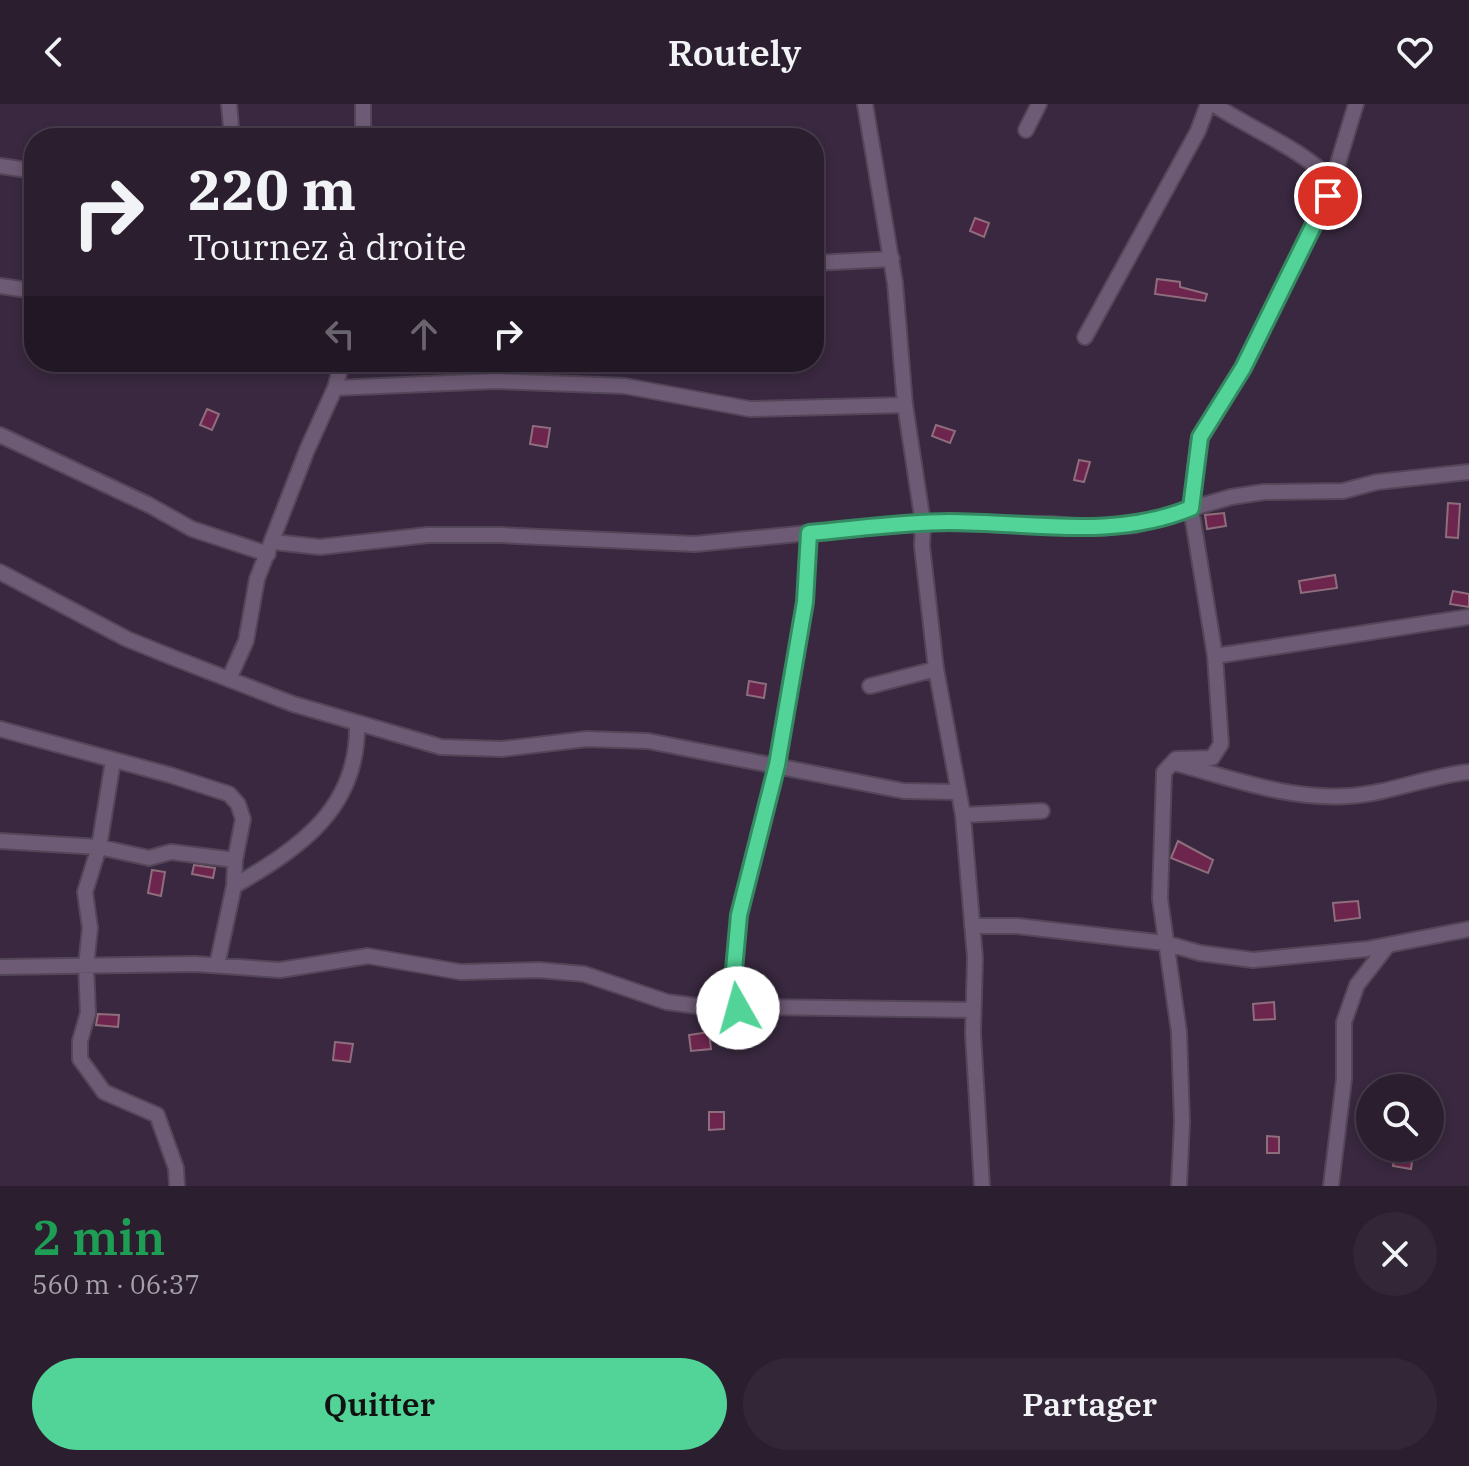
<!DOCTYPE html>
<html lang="fr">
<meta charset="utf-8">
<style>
:root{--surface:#2b1e2f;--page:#332737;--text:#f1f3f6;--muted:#a6a2aa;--line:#473c4b;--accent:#52d397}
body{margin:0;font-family:"IBM Plex Serif",serif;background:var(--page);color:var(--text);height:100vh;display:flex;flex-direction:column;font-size:30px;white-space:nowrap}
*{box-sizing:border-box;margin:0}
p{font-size:26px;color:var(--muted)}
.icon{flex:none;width:44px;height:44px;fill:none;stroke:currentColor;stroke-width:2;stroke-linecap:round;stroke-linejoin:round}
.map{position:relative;height:1082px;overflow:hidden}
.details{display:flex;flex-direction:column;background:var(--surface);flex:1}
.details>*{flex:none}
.top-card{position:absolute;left:24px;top:24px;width:800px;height:244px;border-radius:32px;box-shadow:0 4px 12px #0003,0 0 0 2px var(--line);background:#2b1e2f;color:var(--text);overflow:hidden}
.buttons{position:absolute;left:1356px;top:970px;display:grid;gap:16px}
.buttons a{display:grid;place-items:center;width:88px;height:88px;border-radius:50%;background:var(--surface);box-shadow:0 4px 12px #0003,0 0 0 2px var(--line);font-size:40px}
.pin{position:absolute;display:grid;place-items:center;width:68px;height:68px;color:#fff;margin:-34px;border:4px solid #fff;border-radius:50%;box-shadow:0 2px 8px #0007}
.me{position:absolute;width:88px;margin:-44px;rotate:353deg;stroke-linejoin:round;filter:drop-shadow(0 0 6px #0008)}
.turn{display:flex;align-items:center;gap:28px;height:168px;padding:0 32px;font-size:36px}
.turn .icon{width:104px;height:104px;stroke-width:2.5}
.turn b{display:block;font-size:56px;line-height:68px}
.lanes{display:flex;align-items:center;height:76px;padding:0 32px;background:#0003;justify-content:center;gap:40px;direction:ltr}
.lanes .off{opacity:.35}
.round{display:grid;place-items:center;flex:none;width:84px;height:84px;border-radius:42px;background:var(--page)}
.overview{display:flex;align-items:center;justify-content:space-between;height:136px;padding:0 32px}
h1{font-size:48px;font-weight:600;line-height:60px;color:#1e9e55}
.cta{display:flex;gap:16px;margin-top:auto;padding:16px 32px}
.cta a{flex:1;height:92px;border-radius:48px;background:var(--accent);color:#111;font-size:32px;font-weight:600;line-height:92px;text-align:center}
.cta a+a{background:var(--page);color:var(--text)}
header{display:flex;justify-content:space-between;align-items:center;height:104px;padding:0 32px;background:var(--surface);font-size:36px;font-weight:600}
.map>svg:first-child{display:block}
</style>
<header><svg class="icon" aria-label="back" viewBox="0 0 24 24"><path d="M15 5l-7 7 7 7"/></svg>Routely<svg class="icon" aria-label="heart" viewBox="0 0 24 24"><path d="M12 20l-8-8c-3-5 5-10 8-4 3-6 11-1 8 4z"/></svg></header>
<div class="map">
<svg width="1469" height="1082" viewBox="0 0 1469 1082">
<rect width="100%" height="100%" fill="#39283f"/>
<path fill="#6d254e" stroke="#8e6d7c" stroke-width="2" d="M975 114 989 119 984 133 970 127Z
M1157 175 1180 178V183L1207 190 1205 197 1155 190Z
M207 305 219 310 212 326 200 321Z
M936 321 955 327 950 339 932 332Z
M533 322 550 324 547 343 530 340Z
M1079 356 1090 358 1084 378 1074 376Z
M1448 399 1460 400 1458 434 1446 433Z
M1224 409 1226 422 1207 425 1205 411Z
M1335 471 1337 484 1301 489 1299 477Z
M1453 487 1469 490V503L1450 500Z
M749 577 766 580 764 594 747 591Z
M1178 737 1213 756 1208 769 1171 754Z
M194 761 215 764 213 774 192 770Z
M152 766 165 768 161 792 148 789Z
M1358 797 1360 814 1335 817 1333 799Z
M1274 898 1275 915 1254 916 1253 900Z
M98 910 119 911 118 923 96 921Z
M709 928 711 945 691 947 689 931Z
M335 938 353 940 350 958 333 956Z
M709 1008H724V1025L709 1026Z
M1267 1032 1279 1033V1049H1267Z
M1395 1047 1413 1050 1411 1065 1393 1062Z"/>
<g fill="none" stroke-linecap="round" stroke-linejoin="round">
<g stroke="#544659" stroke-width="18">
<path id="street" d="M229 0 232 34
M363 0V34
M865 0 895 179 905 301 923 419 922 442 936 565 963 711 975 854 973 929 982 1082
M1213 0C1254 27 1299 43 1334 78
M1026 26 1039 0
M0 62 34 67
M814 159 892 155
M0 182 34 187
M1085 233 1198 27 1208 0
M335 284 495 277 625 282 750 305 905 301
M0 331 149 401 192 425 268 450
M274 438 320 443 428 431H499L695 440 809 429
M0 468 127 535 174 554 293 600 441 643 502 645 587 635 648 637 904 687 958 688
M1215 552 1469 513
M229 575 246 537 257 475 307 346 335 284 342 258
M870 582 936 565
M0 625 170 671 229 690 238 700 243 715 235 756 234 782
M113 657 99 743 85 788 90 824 86 862 88 909 80 937V955L104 988 157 1011 176 1064 177 1082
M1178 660C1234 675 1290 696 1348 692 1388 690 1428 672 1469 668
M963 711 1042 707
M0 737 99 743 149 754 171 748 235 756
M972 822H1017L1165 839 1200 849 1253 856 1367 845 1469 825
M217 861 234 782C301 743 359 704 357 619
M0 863 195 860 280 866 368 852 461 868 539 866 584 870 667 898 697 902 973 906
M738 904 734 866 739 811 777 661 805 498 809 429 923 419 1052 420 1097 424 1135 421 1231 393 1264 388 1343 387 1377 378 1469 368
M1179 1082 1182 1018 1179 928 1160 795 1164 668 1176 655 1212 654 1221 640 1215 552 1191 404 1198 339 1243 264 1328 92 1356 0
M1331 1082 1344 975V918L1357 881 1388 841"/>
</g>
<use href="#street" stroke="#6d5a74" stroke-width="14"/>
</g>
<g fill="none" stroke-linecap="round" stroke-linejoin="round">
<g stroke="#358962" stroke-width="20">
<path id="route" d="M738 904 734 866 739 811 777 661 805 498 809 429C855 425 902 418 949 418 1031 418 1114 436 1191 404L1200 333 1243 264 1328 92"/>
</g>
<use href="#route" stroke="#52d397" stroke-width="14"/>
</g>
</svg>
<div class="buttons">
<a><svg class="icon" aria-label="search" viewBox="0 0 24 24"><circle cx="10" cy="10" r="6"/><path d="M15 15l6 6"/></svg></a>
</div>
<div class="pin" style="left:1328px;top:92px;background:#d93025"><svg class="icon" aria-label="arrive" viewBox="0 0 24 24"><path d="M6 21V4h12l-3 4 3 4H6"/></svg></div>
<svg class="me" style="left:738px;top:904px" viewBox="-20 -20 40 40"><circle r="19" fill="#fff"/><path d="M0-13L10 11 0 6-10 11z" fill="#52d397"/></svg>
<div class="top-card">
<div class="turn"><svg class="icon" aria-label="right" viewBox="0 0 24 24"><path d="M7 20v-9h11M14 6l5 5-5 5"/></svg><div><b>220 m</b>Tournez à droite</div></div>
<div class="lanes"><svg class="icon off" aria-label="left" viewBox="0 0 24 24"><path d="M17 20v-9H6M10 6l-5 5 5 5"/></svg><svg class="icon off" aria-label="ahead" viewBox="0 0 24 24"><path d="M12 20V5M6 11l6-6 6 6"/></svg><svg class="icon" aria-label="right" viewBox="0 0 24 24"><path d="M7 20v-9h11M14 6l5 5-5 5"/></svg></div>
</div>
</div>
<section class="details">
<div class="overview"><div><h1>2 min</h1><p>560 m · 06:37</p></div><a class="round"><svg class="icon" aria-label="close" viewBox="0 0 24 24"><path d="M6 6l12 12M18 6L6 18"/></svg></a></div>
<div class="cta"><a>Quitter</a><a>Partager</a></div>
</section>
